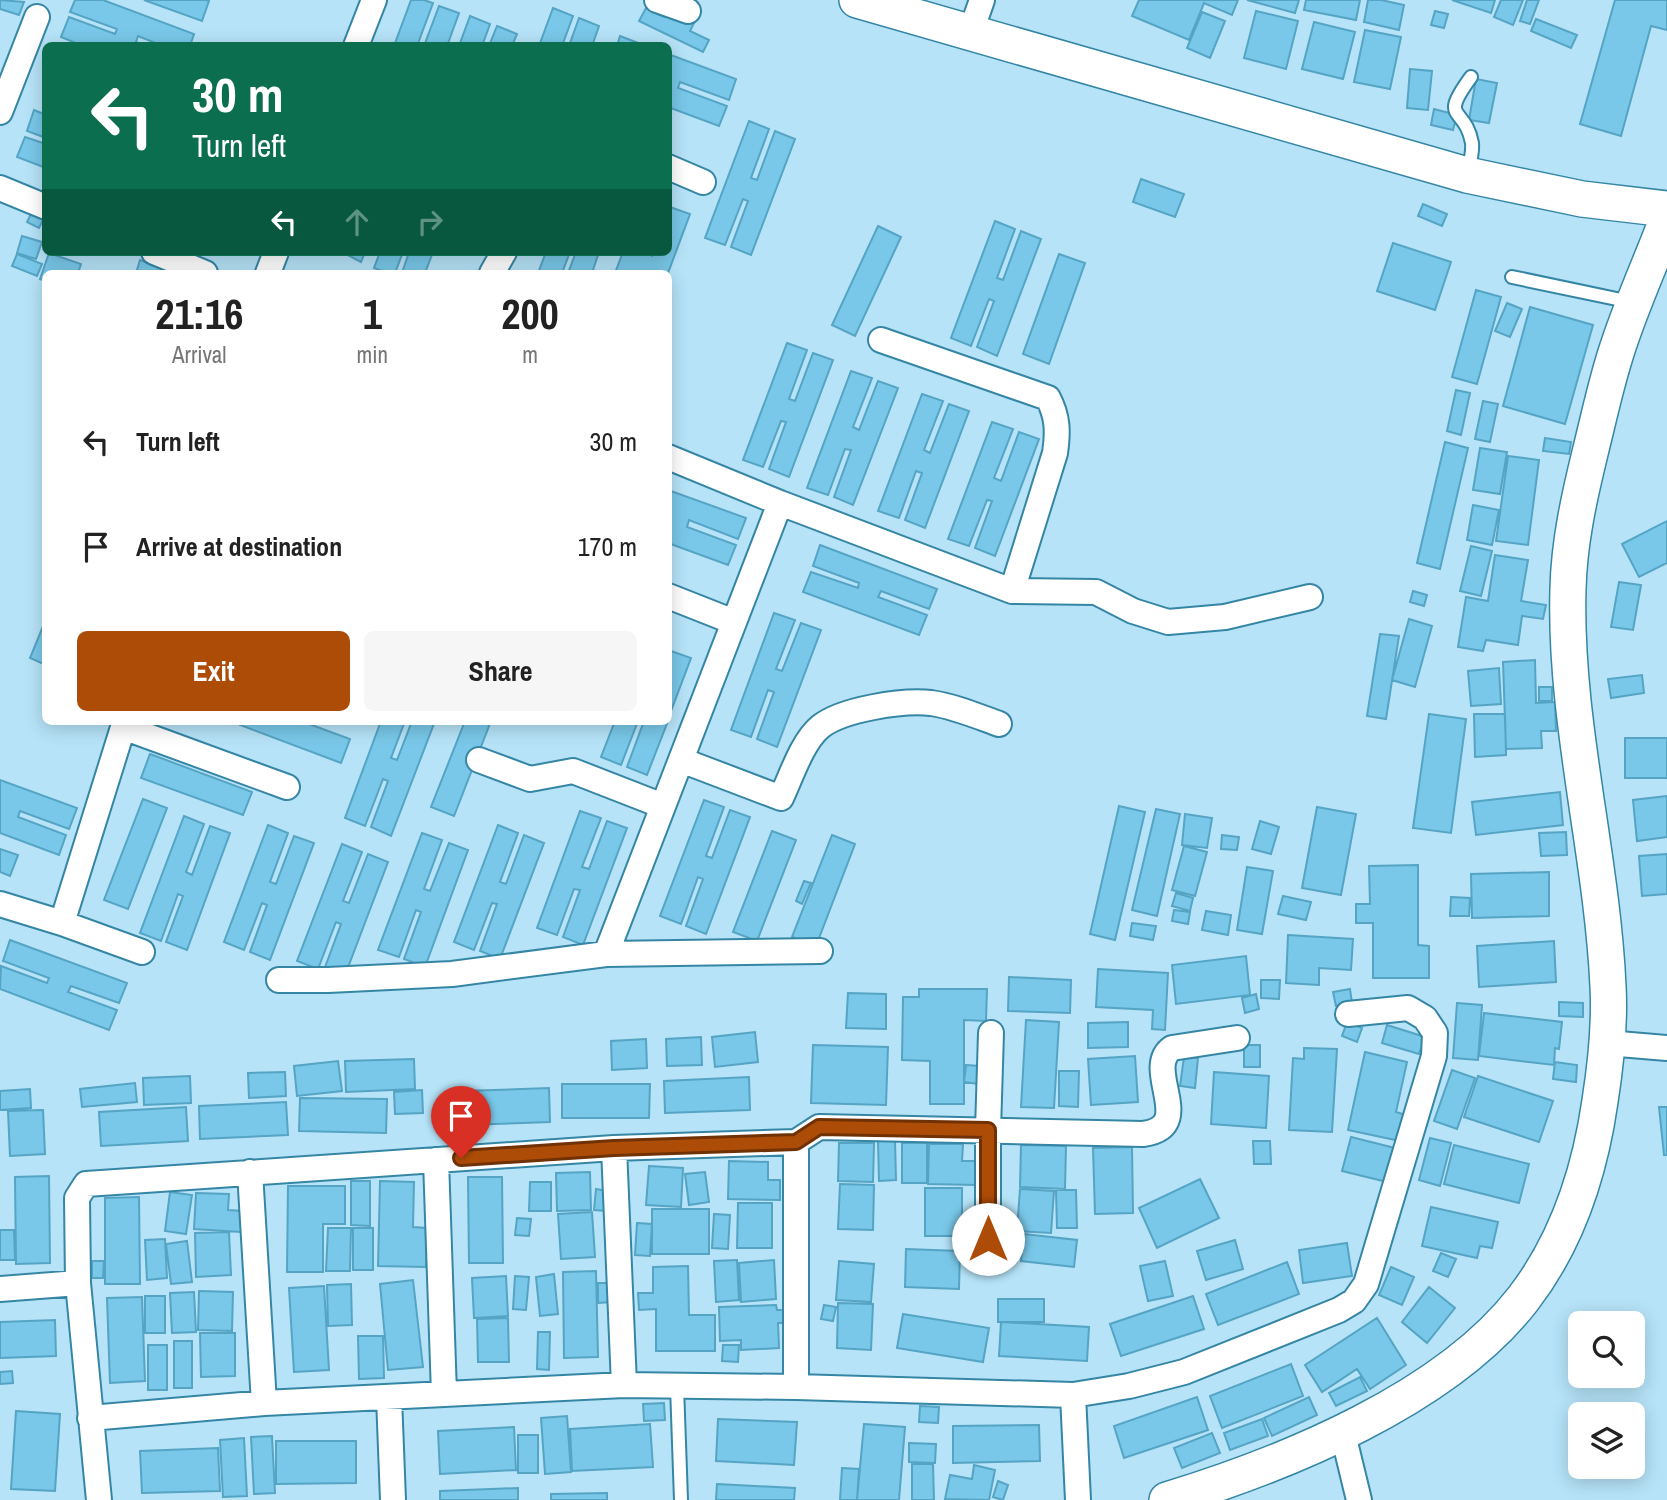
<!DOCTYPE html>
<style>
:root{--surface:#fff;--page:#f6f6f6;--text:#222;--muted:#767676;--accent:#ad4c07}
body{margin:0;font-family:"Archivo Narrow",sans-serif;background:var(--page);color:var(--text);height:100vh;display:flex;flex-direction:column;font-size:26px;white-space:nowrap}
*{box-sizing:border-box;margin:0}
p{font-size:23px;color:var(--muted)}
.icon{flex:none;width:38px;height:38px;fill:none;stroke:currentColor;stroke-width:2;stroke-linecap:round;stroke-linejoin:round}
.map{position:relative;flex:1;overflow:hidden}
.details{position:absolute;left:42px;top:270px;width:630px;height:455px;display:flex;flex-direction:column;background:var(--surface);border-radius:10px;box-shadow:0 4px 18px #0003}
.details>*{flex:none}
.top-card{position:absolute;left:42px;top:42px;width:630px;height:214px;border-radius:10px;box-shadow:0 4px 18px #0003;background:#0b6e4f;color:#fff;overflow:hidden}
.fabs{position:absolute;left:1568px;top:1311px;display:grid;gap:14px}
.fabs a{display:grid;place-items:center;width:77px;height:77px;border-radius:10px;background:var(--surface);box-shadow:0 4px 18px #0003;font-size:35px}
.pin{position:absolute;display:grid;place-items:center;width:60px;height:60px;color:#fff;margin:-72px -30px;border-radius:50% 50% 50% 0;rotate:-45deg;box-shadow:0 0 7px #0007}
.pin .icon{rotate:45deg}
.me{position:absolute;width:77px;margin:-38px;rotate:0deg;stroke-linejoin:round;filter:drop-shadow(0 0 5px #0008)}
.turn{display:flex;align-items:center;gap:24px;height:147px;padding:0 35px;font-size:32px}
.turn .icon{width:91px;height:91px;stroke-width:2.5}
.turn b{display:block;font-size:49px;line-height:60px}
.lanes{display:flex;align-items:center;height:66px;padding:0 35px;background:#0003;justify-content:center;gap:35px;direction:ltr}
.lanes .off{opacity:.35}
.eta{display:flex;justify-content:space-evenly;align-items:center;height:119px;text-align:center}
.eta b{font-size:42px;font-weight:700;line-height:49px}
.button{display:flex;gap:14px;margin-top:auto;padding:14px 35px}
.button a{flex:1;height:80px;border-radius:10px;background:var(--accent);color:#fff;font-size:28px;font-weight:700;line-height:80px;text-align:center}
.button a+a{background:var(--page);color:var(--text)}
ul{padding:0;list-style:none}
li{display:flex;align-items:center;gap:21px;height:105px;padding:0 35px}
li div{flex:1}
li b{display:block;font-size:26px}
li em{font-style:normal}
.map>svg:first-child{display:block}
</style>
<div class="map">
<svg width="1667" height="1500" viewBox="0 0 1667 1500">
<rect width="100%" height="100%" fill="#b6e3f8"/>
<path fill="#79c8e9" stroke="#55a4c4" stroke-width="2" d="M0 0 24 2 19 15 0 9Z
M75 0H103L194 34 190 46H163L138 36 136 42 144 46H83L61 37 69 17 115 34 117 29 70 12Z
M144 0H206L209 1 202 21Z
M411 0H424L433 3 417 46H394Z
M1139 0H1238L1232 15 1204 3 1189 40 1132 16Z
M1247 0H1299L1295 13Z
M1306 0H1360L1356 20 1304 10Z
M1368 0H1381L1404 5 1399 30 1364 22Z
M1452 0H1495L1491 13Z
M1501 0H1523L1513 25 1494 17Z
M1527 0H1539L1530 24 1520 21Z
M1615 0H1667V30L1651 26 1621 136 1580 124Z
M439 6 459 13 447 46H424Z
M553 8 573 16 562 46H539Z
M646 8 664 17 667 11 694 23 690 31 709 40 703 52 639 21Z
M1256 11 1298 21 1286 69 1244 58Z
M1435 11 1448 14 1444 28 1431 25Z
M1202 12 1225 21 1210 58 1187 48Z
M470 16 490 24 482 46H459Z
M579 18 599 26 592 46H569Z
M1536 19 1577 35 1571 48 1531 31Z
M1314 22 1355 32 1343 79 1302 69Z
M497 26 517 34 512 46H489Z
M1365 30 1401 37 1390 89 1354 82Z
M620 36 646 46H617Z
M668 54 736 79 729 100 680 82 678 88 727 106 719 126 668 107Z
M1410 69 1432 71 1428 110 1407 108Z
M1476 79 1497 83 1489 123 1469 120Z
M1434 109 1457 115 1453 130 1431 125Z
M34 110 46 115V138L27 131Z
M749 121 769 129 751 178 757 180 775 131 795 139 751 255 731 247 748 201 743 199 725 245 705 238Z
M25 137 46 144V168L17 157Z
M1141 179 1184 194 1175 217 1133 202Z
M1423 204 1447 214 1442 226 1418 216Z
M670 207 690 214 668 273H615L623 252H646L652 256 653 252H668Z
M32 212 44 218 39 228 27 222Z
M995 221 1015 229 997 278 1003 280 1021 231 1041 239 997 356 977 347 994 301 989 299 971 346 951 338Z
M878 226 901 237 855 336 832 325Z
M22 236 42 242 36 259 17 253Z
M1393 243 1451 262 1435 310 1377 291Z
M342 252H365L361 262Z
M380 252H403L395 273H387L374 268Z
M409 252H433L425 273H402Z
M546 252H570L562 273H538Z
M576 252H599L592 273H568Z
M49 253 81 264 78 273H46V281L40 279Z
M17 254 42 264 37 276 12 266Z
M1059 254 1085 263 1049 364 1023 354Z
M140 260 162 268 161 273H136Z
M1476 290 1501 297 1477 384 1452 377Z
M1507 303 1522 309 1510 337 1495 331Z
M1530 307 1593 325 1565 424 1503 406Z
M787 343 807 350 789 399 795 401 813 353 833 360 789 477 769 469 786 422 781 421 763 467 743 460Z
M851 371 872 378 853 427 859 430 878 381 898 388 853 505 834 497 851 450 845 449 828 495 807 488Z
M1456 390 1470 393 1461 435 1447 431Z
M922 394 943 401 924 450 930 453 949 404 969 411 925 528 905 520 922 473 916 471 899 518 878 511Z
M1483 401 1498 404 1490 442 1475 439Z
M992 422 1013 429 994 478 1001 481 1019 432 1039 439 995 556 975 548 992 501 987 500 969 546 948 539Z
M1545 438 1571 442 1569 454 1543 451Z
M1445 442 1468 448 1440 569 1417 563Z
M1480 448 1507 452 1500 494 1473 490Z
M1508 456 1539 460 1528 545 1496 541Z
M668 490 746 518 738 539 689 520 687 527 736 545 728 565 668 543Z
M1473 505 1499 510 1492 545 1467 540Z
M1667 521V563L1639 577 1622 544Z
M820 545 937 589 929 609 881 591 878 597 927 615 919 635 803 592 811 572 858 588 859 583 813 566Z
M1471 546 1492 551 1481 596 1460 591Z
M1495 555 1528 560 1521 601 1546 605 1543 619 1522 616 1518 645 1486 640 1483 651 1458 647 1466 597 1488 601Z
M1619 582 1641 585 1633 630 1611 627Z
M1413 591 1427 595 1424 606 1410 602Z
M774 613 795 620 776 669 782 671 801 623 821 630 777 747 757 739 774 692 768 690 751 737 731 730Z
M46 619V665L30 658Z
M1409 619 1432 626 1415 687 1392 680Z
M1380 634 1399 636 1386 719 1367 716Z
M671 651 691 658 668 719V658Z
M1535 660 1536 703 1555 702 1556 731H1541L1542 748 1506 749 1503 662Z
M1499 668 1501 704 1471 706 1468 671Z
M1642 675 1644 693 1611 698 1608 679Z
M1539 687H1552V701H1539Z
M1429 714 1466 719 1451 833 1413 828Z
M1474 714H1505L1506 755 1475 757Z
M241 721H301L350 739 341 763 240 725Z
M381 721H405L391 758 397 760 412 721H435L391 836 371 827 388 781 383 779 365 826 345 818Z
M465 721H491L454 816 431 807Z
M615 721H638L621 765 601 757Z
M644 721H668L647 775 627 767Z
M1625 738H1667V778H1625Z
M150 754 252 792 243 815 141 778Z
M0 780 77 808 69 829 20 811 18 817 66 835 59 855 0 833Z
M1560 792 1563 825 1476 835 1472 802Z
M1667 796V837L1637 841 1633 800Z
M143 799 167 808 128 909 104 900Z
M704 800 724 807 706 856 712 858 730 810 750 817 706 934 686 926 703 879 698 877 681 924 660 916Z
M1119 806 1145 812 1115 940 1090 934Z
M1317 807 1356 814 1341 895 1302 888Z
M1156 809 1180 814 1157 916 1132 910Z
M580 811 601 818 582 867 589 869 607 821 627 828 583 945 563 937 580 890 574 889 557 935 537 928Z
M1185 814 1212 818 1207 848 1182 845Z
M184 816 204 824 186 872 192 875 210 826 230 833 187 950 166 942 183 896 178 894 161 941 140 933Z
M1260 821 1279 827 1271 854 1252 849Z
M268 825 288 833 270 882 276 884 294 836 314 843 270 960 250 952 267 905 262 903 244 950 224 942Z
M498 825 518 833 500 882 506 884 524 835 544 843 500 959 480 951 497 904 492 903 474 950 454 942Z
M772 831 796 840 757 941 733 932Z
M1566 832 1567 855 1541 856 1539 833Z
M422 833 442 840 424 889 430 891 449 843 468 850 425 967 404 959 421 912 416 910 399 957 378 950Z
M832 835 855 844 816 946 792 937Z
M1222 835 1239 837 1237 850 1221 849Z
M342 844 362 852 343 901 349 903 368 854 388 862 344 978 324 970 341 924 336 922 318 969 297 961Z
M1184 846 1207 852 1195 896 1172 890Z
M0 849 18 855 10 876 0 872Z
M1667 854V894L1642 896 1639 856Z
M1418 865V945L1429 946V978H1373V923H1356V904H1370L1369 866Z
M1247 867 1273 871 1262 934 1237 930Z
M1549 872V916L1472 918 1471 874Z
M804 881 811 883 802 904 796 901Z
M1176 893 1193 898 1190 911 1172 906Z
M1283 896 1311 902 1306 920 1278 914Z
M1451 897 1470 898 1469 916H1450Z
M1174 910 1190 912 1188 924 1172 921Z
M1206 911 1231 915 1228 935 1202 930Z
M1132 923 1156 926 1153 940 1130 936Z
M1288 935 1353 939 1351 970 1319 968V985L1286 983Z
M10 940 127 983 119 1003 71 986 68 992 117 1010 109 1030 0 989 1 966 47 983 49 978 3 961Z
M1554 941 1556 982 1479 987 1477 946Z
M1246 956 1250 995 1176 1004 1172 965Z
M1098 969 1168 973 1165 1030 1152 1029 1153 1010 1096 1007Z
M1009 977 1071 980 1070 1013 1008 1011Z
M1261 980H1280L1279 999 1261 998Z
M919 989H987L986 1021 964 1020V1104H930V1061L902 1060 903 997H919Z
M1350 989 1352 1003 1336 1006 1333 992Z
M848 993 886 994V1029L846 1028Z
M1256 994 1259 1009 1245 1013 1242 998Z
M1559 1002 1583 1003V1017L1559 1016Z
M1457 1003 1482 1005 1478 1060 1453 1058Z
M1484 1013 1562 1022 1559 1049 1555 1048 1554 1065 1479 1056Z
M1026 1020 1059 1022 1054 1108 1021 1107Z
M1128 1022V1047L1088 1048V1023Z
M1347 1022 1362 1028 1357 1042 1342 1036Z
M1387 1025 1425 1037 1419 1054 1382 1043Z
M755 1032 758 1062 715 1067 712 1037Z
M701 1037 702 1065 667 1066 666 1039Z
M646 1039 647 1068 612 1070 611 1041Z
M813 1045 888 1047 886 1105 811 1103Z
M1244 1045H1260V1067H1244Z
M1304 1048 1337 1049 1332 1132 1289 1130 1293 1058 1304 1059Z
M1365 1052 1407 1062 1396 1112 1406 1115 1400 1141 1348 1130Z
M1135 1056 1138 1102 1091 1105 1088 1059Z
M1184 1057 1198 1058 1195 1088 1180 1086Z
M414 1059 415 1089 346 1092 345 1061Z
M338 1061 342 1091 297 1096 294 1066Z
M1555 1062 1577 1065 1576 1082 1553 1079Z
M966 1065 980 1066 979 1084 964 1082Z
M1452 1070 1475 1078 1457 1129 1434 1121Z
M1059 1071H1079L1078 1107 1059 1106Z
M285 1072 286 1096 249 1098 248 1073Z
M1214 1072 1269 1076 1266 1128 1211 1124Z
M190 1076 191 1103 144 1105 143 1078Z
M1478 1076 1553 1101 1539 1142 1464 1117Z
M749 1077 750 1110 665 1113 664 1081Z
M135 1083 137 1102 82 1107 80 1089Z
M562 1084H650L649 1118H562Z
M549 1088 550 1122 465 1125 464 1091Z
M30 1089 31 1108 0 1110V1091Z
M422 1090 423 1113 395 1114 394 1092Z
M300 1098 387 1099 386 1133 299 1131Z
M286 1102 288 1135 200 1139 199 1106Z
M186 1107 188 1141 101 1146 99 1112Z
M1659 1107H1667V1155H1664Z
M43 1110 45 1154 10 1156 8 1111Z
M1351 1137 1395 1148 1387 1182 1342 1171Z
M1430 1138 1451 1143 1440 1186 1419 1180Z
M895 1140 896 1180 879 1181 878 1141Z
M1253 1141H1270L1271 1164H1254Z
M839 1143H874L873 1182 838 1181Z
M902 1143H927V1183H902Z
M929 1144H963L962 1161H976V1185L928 1184Z
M1021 1145 1066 1146 1065 1189 1020 1187Z
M1454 1145 1529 1164 1519 1203 1444 1184Z
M1132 1147 1133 1213 1095 1214 1093 1148Z
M729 1161 768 1162V1180H780V1200L728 1199Z
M649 1166 683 1168 681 1207 646 1205Z
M590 1172 591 1210 557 1211 556 1173Z
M705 1172 709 1202 689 1205 685 1174Z
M49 1176 50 1263 16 1264 15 1177Z
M468 1177H502L503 1263H469Z
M1200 1179 1219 1218 1157 1248 1139 1208Z
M351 1181H370V1226L351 1225Z
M380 1181 414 1182 413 1227 427 1228 426 1267 378 1266Z
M530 1182H551V1211H529Z
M840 1184 874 1185 873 1230 838 1229Z
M288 1186H345V1224H323V1272H287Z
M925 1188H962V1236H925Z
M596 1189 608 1191 606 1211 594 1210Z
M1020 1189 1054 1191 1051 1233 1017 1231Z
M1056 1190H1076L1077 1228H1057Z
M170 1192 192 1195 186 1234 165 1231Z
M196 1193 229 1194 228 1210 243 1211 241 1232 194 1229Z
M139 1197 140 1284H105V1198Z
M738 1203H772V1248H737Z
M1431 1207 1498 1222 1492 1248 1480 1246 1477 1258 1422 1246Z
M652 1209H709V1254H652Z
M592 1212 595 1257 561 1259 558 1214Z
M714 1214 730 1215 728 1249 712 1248Z
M517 1218 531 1219 529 1236 515 1235Z
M637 1223 652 1224 650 1256 635 1255Z
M328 1228H351L350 1271H326Z
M353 1228H373V1270H353Z
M0 1230H14L15 1260H0Z
M229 1232 231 1275 196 1277 195 1233Z
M1024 1234 1077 1240 1074 1267 1021 1261Z
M165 1239 167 1278 147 1280 145 1240Z
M1235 1240 1243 1269 1206 1280 1197 1251Z
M187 1241 192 1282 171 1284 166 1244Z
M1347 1243 1352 1276 1303 1283 1299 1250Z
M974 1247 994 1251 990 1270 970 1266Z
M999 1248 1011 1249 1009 1265 997 1263Z
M906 1249 960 1251 959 1289 905 1287Z
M1441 1253 1456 1259 1448 1277 1433 1271Z
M737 1260 739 1300 716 1302 714 1261Z
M774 1260 776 1299 741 1302 739 1263Z
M92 1261H104L103 1278H92Z
M839 1261 874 1264 871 1302 836 1300Z
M1165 1261 1173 1296 1148 1301 1140 1266Z
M1287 1262 1299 1294 1218 1325 1206 1294Z
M688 1266 689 1315H715V1351H656V1309L639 1310 638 1293H653V1267Z
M1391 1267 1414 1277 1402 1305 1379 1295Z
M596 1271 598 1357 564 1358 563 1272Z
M554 1274 558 1314 540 1316 536 1277Z
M506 1276 508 1316 474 1318 472 1278Z
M515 1276 529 1277 526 1310 513 1309Z
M413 1280 423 1367 388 1370 380 1284Z
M598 1283H611L612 1302 598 1303Z
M351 1284 352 1325 328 1326 327 1285Z
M324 1286 329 1370 294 1372 289 1288Z
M1429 1287 1455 1308 1427 1343 1402 1322Z
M199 1291 233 1292 232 1331 198 1330Z
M194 1292 196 1332 172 1333 170 1293Z
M145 1296H165V1333H145Z
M1193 1296 1204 1329 1121 1356 1110 1324Z
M142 1297 145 1381 110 1383 107 1298Z
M998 1299H1044V1322H998Z
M838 1303 873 1304 871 1350 837 1348Z
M776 1305 777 1310H786L787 1323H778L779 1348 741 1350V1340L720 1341 719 1307Z
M824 1305 836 1307 833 1321 821 1319Z
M903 1314 989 1328 983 1362 897 1348Z
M508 1318 509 1362H478L477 1319Z
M1377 1318 1406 1365 1370 1389 1357 1369 1322 1392 1305 1365Z
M55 1320 56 1356 0 1358V1322Z
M1001 1322 1089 1327 1087 1361 999 1356Z
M538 1332H550L549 1370 537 1369Z
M200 1333H235V1376L201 1377Z
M358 1336H383L384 1378 359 1379Z
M174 1341H192V1388H174Z
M148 1345H167V1390H148Z
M723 1345H739L738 1362 722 1361Z
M1644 1363V1380H1632L1633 1364Z
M1291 1364 1303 1396 1222 1428 1210 1396Z
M12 1371 13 1383 0 1384V1372Z
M1360 1377 1367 1391 1336 1406 1329 1393Z
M1197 1397 1208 1430 1124 1458 1114 1426Z
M1309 1397 1317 1415 1272 1436 1264 1418Z
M664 1403 665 1420 644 1421 643 1404Z
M920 1406 939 1407 938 1423 919 1422Z
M16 1411 60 1414 55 1491 11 1489Z
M567 1416 571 1472 545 1474 541 1418Z
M718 1419 797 1422 794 1465 716 1461Z
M1262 1419 1268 1436 1230 1450 1224 1433Z
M650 1424 653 1467 572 1471 570 1429Z
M864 1424 905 1427 899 1500H857Z
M1039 1425 1040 1461 953 1463V1426Z
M514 1427 516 1470 440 1474 438 1431Z
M1212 1433 1220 1453 1182 1468 1174 1448Z
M518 1435H538V1473H518Z
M272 1436 275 1493 254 1494 251 1437Z
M244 1438 247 1496 223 1497 220 1440Z
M276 1441H356V1483L276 1484Z
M909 1443 936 1444 935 1463 909 1462Z
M218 1448 220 1491 142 1493 140 1451Z
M912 1464H933L934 1500H912Z
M974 1465 995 1470 989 1500 945 1499 950 1475 972 1479Z
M842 1468 859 1469 857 1500H840Z
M998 1481 1008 1485 1003 1500 993 1497Z
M717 1484 795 1488 794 1500H716Z
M518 1488V1500H440V1491Z
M607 1493V1500H551V1494Z"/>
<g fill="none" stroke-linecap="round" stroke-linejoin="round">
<g stroke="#3586a5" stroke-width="16">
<path id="lane" d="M1468 172C1470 163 1473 152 1472 143 1465 105 1438 122 1471 77
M1512 277 1631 302
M677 1386 681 1500"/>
</g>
<g stroke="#3586a5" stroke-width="28">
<path id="street" d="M657 0 688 11
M970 34 982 0
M356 46 374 0
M0 112 37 17
M668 167 703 182
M0 188 46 207
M154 252 205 273
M268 273 276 252
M492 273 504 252
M881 340 1048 398C1058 417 1058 432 1055 453L1012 591
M668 457 780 503 1012 591 1096 592 1133 611 1168 622 1225 617 1310 597
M668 596 734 622
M123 727 287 787
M479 760 530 779 573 771 663 806
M681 760 781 798C791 777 802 742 820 727 842 709 903 700 931 703 953 706 977 716 999 724
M0 904 62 923 142 952
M62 923 125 721
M606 954 780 503
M279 980H328L452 974 606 954 820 951
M1607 1043 1667 1048
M614 1148 624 1385
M436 1160 444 1394
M250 1172 264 1403
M988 1239V1130L991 1033
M0 1289 78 1283
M796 1387V1142
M1073 1395 1078 1500
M389 1397 393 1500
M90 1418 264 1403 624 1385 796 1387 1073 1395 1129 1386 1184 1372 1339 1310 1354 1301 1366 1284 1434 1056 1435 1033 1425 1018 1408 1008 1348 1014
M1343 1434 1359 1500
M99 1500 78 1283 77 1198 86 1184 614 1148 796 1142 819 1127 1143 1134C1198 1127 1142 1069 1172 1048L1237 1038"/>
</g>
<g stroke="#3586a5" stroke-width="38">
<path id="secondary" d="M857 0 1467 175 1582 199 1667 209
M1167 1500C1285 1464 1446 1399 1523 1299 1567 1242 1590 1171 1600 1101 1606 1063 1610 1024 1608 986 1602 855 1564 720 1568 589 1569 543 1579 498 1590 453 1598 421 1605 388 1615 356 1629 310 1650 265 1667 220"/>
</g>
<use href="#lane" stroke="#fff" stroke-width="12"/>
<use href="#street" stroke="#fff" stroke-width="24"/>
<use href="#secondary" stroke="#fff" stroke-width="35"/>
</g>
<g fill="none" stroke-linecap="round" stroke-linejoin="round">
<g stroke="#703105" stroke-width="18">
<path id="route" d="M461 1158 614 1148 796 1142 819 1127 988 1130V1239"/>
</g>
<use href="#route" stroke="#ad4c07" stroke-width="12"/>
</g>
</svg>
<div class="fabs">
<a><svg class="icon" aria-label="search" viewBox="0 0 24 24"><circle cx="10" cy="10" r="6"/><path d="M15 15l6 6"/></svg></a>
<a><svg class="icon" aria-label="layers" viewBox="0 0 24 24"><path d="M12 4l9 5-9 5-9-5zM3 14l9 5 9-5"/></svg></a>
</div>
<div class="pin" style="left:461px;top:1158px;background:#d93025"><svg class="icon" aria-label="arrive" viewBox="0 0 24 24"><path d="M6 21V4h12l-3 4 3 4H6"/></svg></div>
<svg class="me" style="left:988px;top:1239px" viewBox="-20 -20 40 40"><circle r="19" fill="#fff"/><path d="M0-13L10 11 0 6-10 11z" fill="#ad4c07"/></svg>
<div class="top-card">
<div class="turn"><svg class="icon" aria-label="left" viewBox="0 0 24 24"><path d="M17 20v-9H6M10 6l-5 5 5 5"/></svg><div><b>30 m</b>Turn left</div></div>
<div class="lanes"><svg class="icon" aria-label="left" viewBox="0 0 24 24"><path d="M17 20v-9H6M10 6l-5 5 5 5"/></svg><svg class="icon off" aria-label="ahead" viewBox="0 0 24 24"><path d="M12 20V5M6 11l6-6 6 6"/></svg><svg class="icon off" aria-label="right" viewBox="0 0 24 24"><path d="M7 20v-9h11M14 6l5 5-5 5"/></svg></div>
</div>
<section class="details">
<div class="eta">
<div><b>21:16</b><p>Arrival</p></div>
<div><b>1</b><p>min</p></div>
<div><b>200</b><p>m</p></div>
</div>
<ul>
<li><svg class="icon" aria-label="left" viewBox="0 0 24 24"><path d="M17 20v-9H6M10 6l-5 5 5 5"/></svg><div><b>Turn left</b></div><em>30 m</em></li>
<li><svg class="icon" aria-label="arrive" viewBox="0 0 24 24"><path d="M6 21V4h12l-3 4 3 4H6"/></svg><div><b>Arrive at destination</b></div><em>170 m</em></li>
</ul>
<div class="button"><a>Exit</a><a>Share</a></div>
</section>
</div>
